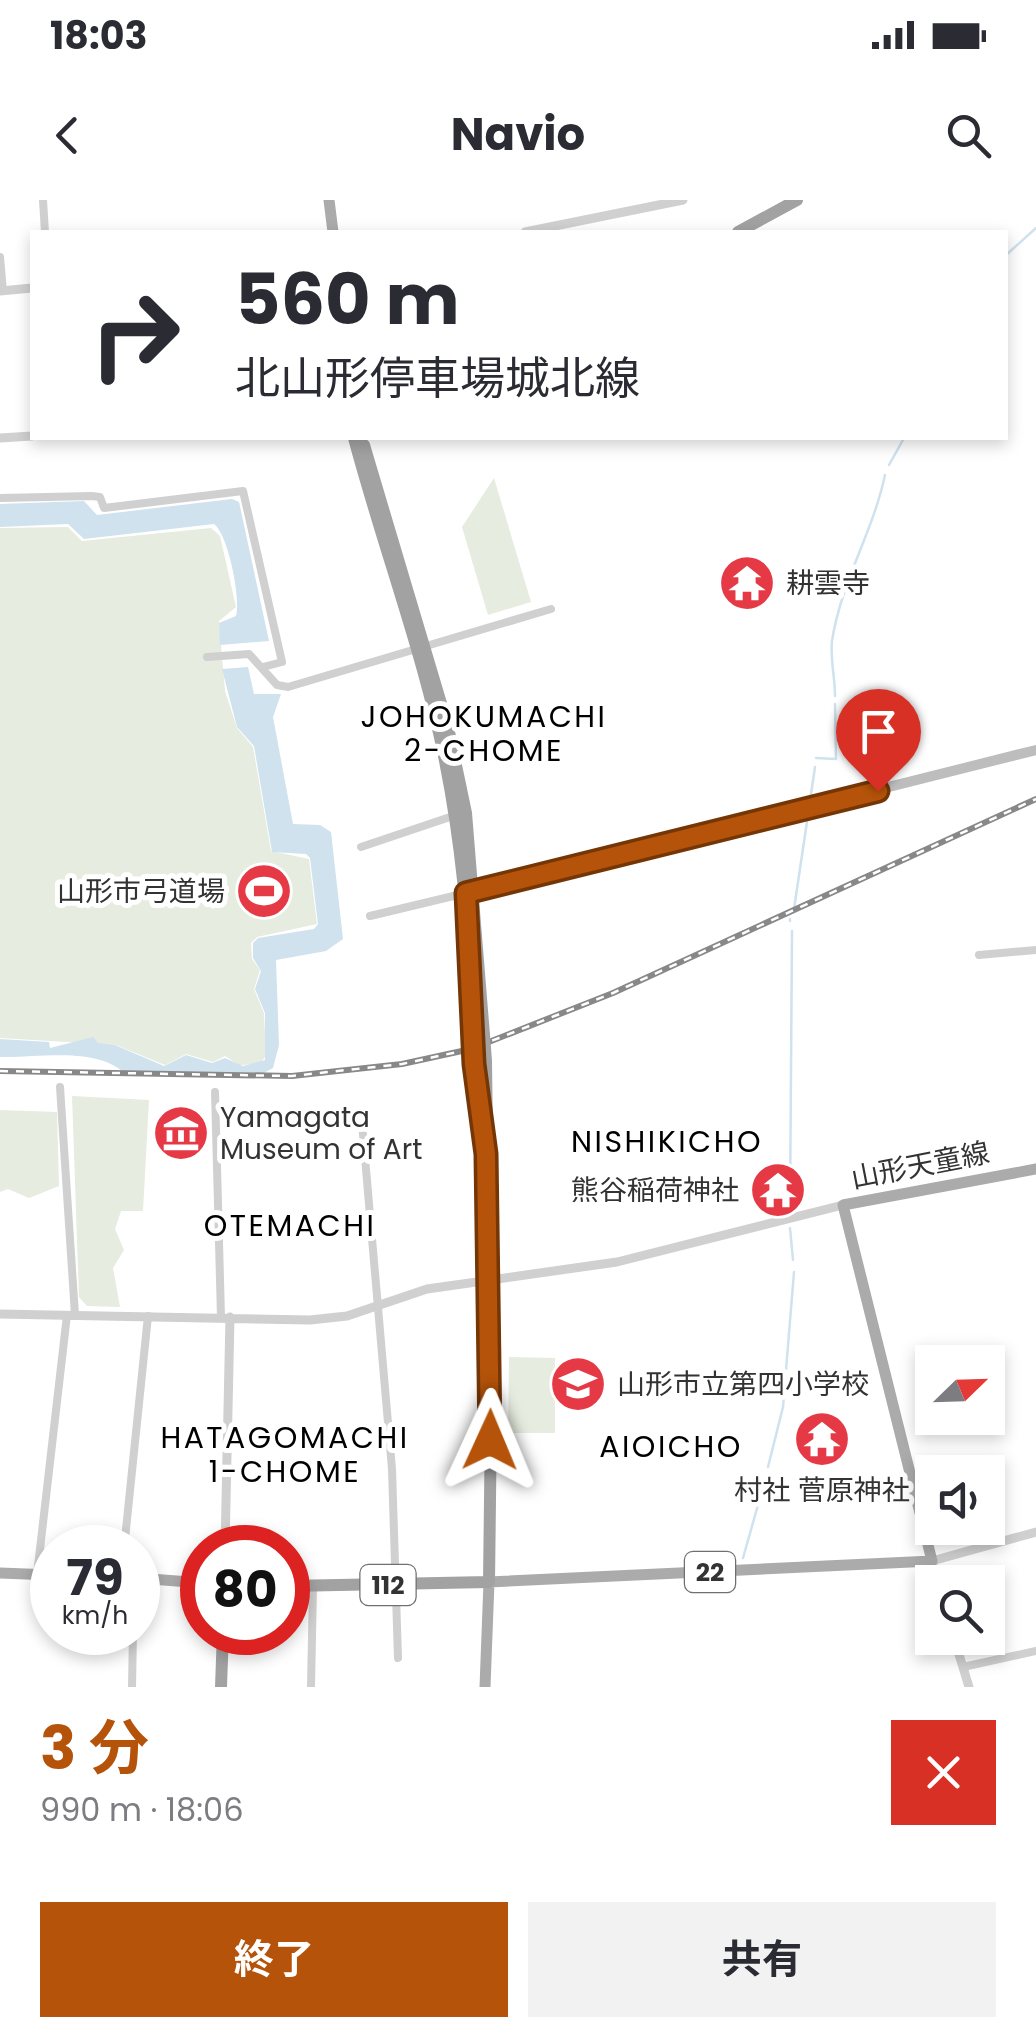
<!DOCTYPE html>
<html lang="ja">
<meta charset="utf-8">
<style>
:root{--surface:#fff;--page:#f2f2f3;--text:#2b2b33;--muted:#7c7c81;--accent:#b45309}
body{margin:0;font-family:Poppins,"Noto Sans JP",sans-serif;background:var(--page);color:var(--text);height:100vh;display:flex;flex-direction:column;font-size:38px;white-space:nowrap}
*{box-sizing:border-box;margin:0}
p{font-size:32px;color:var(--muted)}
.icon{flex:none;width:55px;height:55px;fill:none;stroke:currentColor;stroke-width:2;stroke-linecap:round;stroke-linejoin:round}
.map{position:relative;height:1487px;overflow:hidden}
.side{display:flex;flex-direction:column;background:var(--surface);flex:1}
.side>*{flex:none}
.guide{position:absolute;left:30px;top:30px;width:978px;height:210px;border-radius:0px;box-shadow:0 5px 15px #0003;background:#fff;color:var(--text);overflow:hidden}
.needle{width:65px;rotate:67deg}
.buttons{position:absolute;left:915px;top:1145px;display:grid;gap:20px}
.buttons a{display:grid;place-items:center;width:90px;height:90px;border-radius:0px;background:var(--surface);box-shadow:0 5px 15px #0003;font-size:50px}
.speed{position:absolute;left:30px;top:1325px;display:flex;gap:20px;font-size:50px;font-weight:700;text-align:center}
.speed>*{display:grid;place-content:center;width:130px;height:130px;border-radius:50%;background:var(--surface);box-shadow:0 5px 15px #0003;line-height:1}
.speed small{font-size:25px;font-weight:400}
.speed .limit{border:15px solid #d22;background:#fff;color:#111}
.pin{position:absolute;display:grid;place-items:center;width:85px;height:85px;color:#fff;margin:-102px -42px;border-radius:50% 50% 50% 0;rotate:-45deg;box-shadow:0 0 10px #0007}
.pin .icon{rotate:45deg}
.me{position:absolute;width:110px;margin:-55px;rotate:1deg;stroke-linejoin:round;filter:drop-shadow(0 0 8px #0008)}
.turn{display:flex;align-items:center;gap:35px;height:210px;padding:0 40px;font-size:45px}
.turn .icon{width:130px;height:130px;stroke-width:2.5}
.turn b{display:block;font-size:70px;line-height:85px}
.round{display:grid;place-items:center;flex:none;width:105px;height:105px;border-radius:0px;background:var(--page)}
.head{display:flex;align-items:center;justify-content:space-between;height:170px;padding:0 40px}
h1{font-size:60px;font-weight:700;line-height:75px;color:var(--accent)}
.cta{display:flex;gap:20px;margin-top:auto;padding:20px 40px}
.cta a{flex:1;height:115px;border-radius:0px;background:var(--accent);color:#fff;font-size:40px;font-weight:700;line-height:115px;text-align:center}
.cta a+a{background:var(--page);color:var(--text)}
.status{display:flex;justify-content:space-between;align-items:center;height:70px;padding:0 50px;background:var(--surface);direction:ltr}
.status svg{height:28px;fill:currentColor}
header{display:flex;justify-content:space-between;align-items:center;height:130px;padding:0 40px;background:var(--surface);font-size:45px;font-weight:700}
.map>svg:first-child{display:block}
</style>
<div class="status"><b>18:03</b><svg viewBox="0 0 49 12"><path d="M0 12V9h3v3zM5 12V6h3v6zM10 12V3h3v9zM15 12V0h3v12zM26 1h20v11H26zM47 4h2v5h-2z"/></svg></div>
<header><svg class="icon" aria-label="back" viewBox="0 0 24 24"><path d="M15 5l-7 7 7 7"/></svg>Navio<svg class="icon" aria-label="search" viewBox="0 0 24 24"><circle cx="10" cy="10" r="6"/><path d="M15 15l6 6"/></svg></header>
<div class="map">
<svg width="1036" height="1487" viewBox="0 0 1036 1487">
<rect width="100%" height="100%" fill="#fff"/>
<path fill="#e6ecdf" d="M494 278 531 402 488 415 462 327Z
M68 327 82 341 211 328 220 336 236 407 219 421 225 491 237 528 253 547 271 651 309 659 317 724 257 737 251 743 252 759 260 770 254 789 264 813 266 856 259 864 239 865 225 856 213 862 186 854 165 865 116 845 0 838V328Z
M72 896 149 900 143 1011H121L115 1029 124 1050 113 1068 120 1107 87 1106 79 1097Z
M0 910 57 912 59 986 29 998 8 989 0 992Z
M509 1157 555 1158V1233H508Z"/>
<path fill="#cfe2ee" d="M232 299 239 302 269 441 220 445 219 423 236 416C241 399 228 334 214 324L84 339 68 324 0 327V304L84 301 97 315Z
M248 467 254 494H281L273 517 293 624 320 625 331 632 343 739 326 751 276 760 279 845 273 868 262 874 122 871C92 847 37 858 0 857V839L49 842 50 848 93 837 98 843 115 845 164 866 186 855 212 863 225 858 243 866 265 860V813L255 789 261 771 253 758V743L258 738 314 729 318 724 310 658 306 654 272 652 254 546 237 527 222 469Z"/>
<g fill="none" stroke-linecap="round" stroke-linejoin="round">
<path stroke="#cfe2ee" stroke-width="2.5" d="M1005 56 1036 28
M889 265 904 238
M835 496C835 479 830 456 832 441 841 382 873 332 885 275
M816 558 836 559 835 504
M810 601 815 567
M794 709 808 615
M790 719V721
M790 1008 792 731
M790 1028 793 1060
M768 1267 783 1207 794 1072
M743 1358 767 1273"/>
<path stroke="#d0d0d0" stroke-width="8" d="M43 0 45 32
M0 57 3 91
M0 298 92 296 100 297 104 308 243 291 282 462 263 467
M207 457 249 454 277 485 288 487 551 409
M361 647 456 615
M370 716 466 693
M979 755 1036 750
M60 887 75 1115
M215 892 221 1117
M362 923 392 1269 398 1458
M131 1348 125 1339 148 1116
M37 1375 67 1115
M963 1467 1036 1451
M132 1487 133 1432
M311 1487 313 1386"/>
<path stroke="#d0d0d0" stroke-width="9" d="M525 32 683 0
M0 91 32 88
M0 238 32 236
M0 1114 310 1120 347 1116 427 1089 617 1062 843 1005
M225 1348 230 1117
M938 1382 932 1361 1036 1332
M954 1438 969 1487"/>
<path stroke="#bdbdbd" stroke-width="10" d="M470 692 1036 550"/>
<path stroke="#ababab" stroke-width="11" d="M329 0 333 32
M0 1373 52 1375
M138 1378 202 1383
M485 1487 489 1382 932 1361 843 1005 1036 969"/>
<path stroke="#a2a2a2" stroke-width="12" d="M738 32 797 0
M354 238C380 336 416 433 439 533 462 634 470 734 473 838
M364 245 448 527 466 613 484 835
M486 861 487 937
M288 1386 489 1382 492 1136 486 955 474 864
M221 1487 223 1432"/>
<g stroke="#888" stroke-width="6">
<path id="rail" d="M0 871 292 876 402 864 471 849 613 793 1036 599"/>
</g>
<use href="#rail" stroke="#fff" stroke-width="2.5" stroke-dasharray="8" stroke-linecap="butt"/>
<path stroke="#a2a2a2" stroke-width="12" d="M484 835 486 861
M473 838 474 864"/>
</g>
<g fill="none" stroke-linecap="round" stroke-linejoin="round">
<g stroke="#753606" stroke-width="25">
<path id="route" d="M490 1240 486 954 474 864 466 693 878 591"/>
</g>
<use href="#route" stroke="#b45309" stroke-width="18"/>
</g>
<defs>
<g id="temple-disc" transform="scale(2.875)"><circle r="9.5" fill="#e63946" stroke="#fff"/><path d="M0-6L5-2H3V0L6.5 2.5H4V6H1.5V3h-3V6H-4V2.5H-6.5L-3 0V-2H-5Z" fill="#fff"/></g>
<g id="stadium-disc" transform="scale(2.875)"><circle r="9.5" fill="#e63946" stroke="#fff"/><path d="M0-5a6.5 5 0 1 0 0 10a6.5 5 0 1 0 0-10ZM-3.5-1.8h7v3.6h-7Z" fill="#fff"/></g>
<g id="museum-disc" transform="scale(2.875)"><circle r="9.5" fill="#e63946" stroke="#fff"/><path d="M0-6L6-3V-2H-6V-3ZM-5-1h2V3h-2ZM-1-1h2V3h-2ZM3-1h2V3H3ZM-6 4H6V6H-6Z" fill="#fff"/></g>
<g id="school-disc" transform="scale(2.875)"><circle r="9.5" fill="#e63946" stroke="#fff"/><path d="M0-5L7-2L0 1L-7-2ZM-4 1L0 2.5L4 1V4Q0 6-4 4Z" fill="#fff"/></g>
</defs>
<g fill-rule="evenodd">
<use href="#temple-disc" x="747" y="383"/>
<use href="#stadium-disc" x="264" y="691"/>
<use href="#museum-disc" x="181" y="933"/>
<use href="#temple-disc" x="778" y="990"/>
<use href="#school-disc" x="578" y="1184"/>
<use href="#temple-disc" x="822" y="1239"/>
</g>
<g text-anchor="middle" stroke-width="10" stroke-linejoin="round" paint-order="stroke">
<g fill="#fff" stroke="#707070" stroke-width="2.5">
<rect x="685" y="1352" width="50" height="40" rx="8"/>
<rect x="360.5" y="1365" width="55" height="40" rx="8"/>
</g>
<g font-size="25" font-weight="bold" fill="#333">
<text x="710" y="1381">22</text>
<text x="388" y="1394">112</text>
</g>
<g font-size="28" fill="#333" stroke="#fff" text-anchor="start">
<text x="786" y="393">耕雲寺</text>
<text x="225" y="701" text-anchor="end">山形市弓道場</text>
<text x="220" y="927">Yamagata<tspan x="220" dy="32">Museum of Art</tspan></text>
<text x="739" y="1000" text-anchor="end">熊谷稲荷神社</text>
<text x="617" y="1194">山形市立第四小学校</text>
<text x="822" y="1300" text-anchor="middle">村社 菅原神社</text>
</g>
<g font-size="28" fill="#333" stroke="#fff">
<text transform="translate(920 965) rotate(-11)" y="10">山形天童線</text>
</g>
<g font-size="30" letter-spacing="2.5" fill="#000" stroke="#fff">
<text x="484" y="527">JOHOKUMACHI<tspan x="484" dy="34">2-CHOME</tspan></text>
<text x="667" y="952">NISHIKICHO</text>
<text x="290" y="1036">OTEMACHI</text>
<text x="285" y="1248">HATAGOMACHI<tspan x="285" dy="34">1-CHOME</tspan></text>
<text x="671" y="1257">AIOICHO</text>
</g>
</g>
</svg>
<div class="buttons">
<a><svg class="needle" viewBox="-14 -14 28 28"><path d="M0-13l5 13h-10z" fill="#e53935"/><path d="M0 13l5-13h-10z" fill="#7c7c81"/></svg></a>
<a><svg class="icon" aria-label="sound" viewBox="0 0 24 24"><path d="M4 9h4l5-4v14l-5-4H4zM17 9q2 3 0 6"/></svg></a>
<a><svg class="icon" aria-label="search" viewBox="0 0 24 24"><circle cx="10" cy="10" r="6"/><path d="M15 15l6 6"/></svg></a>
</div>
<div class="speed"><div>79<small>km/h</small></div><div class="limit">80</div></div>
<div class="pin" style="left:878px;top:591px;background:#d93025"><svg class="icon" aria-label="arrive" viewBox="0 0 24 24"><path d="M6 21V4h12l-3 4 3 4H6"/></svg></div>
<svg class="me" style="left:490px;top:1240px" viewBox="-20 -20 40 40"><path d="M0-17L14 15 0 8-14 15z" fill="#b45309" stroke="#fff" stroke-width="4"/></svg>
<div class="guide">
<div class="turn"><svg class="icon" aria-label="right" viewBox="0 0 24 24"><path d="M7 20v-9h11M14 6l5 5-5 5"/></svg><div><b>560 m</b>北山形停車場城北線</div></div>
</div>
</div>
<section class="side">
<div class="head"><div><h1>3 分</h1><p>990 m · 18:06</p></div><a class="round" style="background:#d93025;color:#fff"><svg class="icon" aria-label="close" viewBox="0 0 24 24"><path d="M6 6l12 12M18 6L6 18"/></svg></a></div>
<div class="cta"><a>終了</a><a>共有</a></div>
</section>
